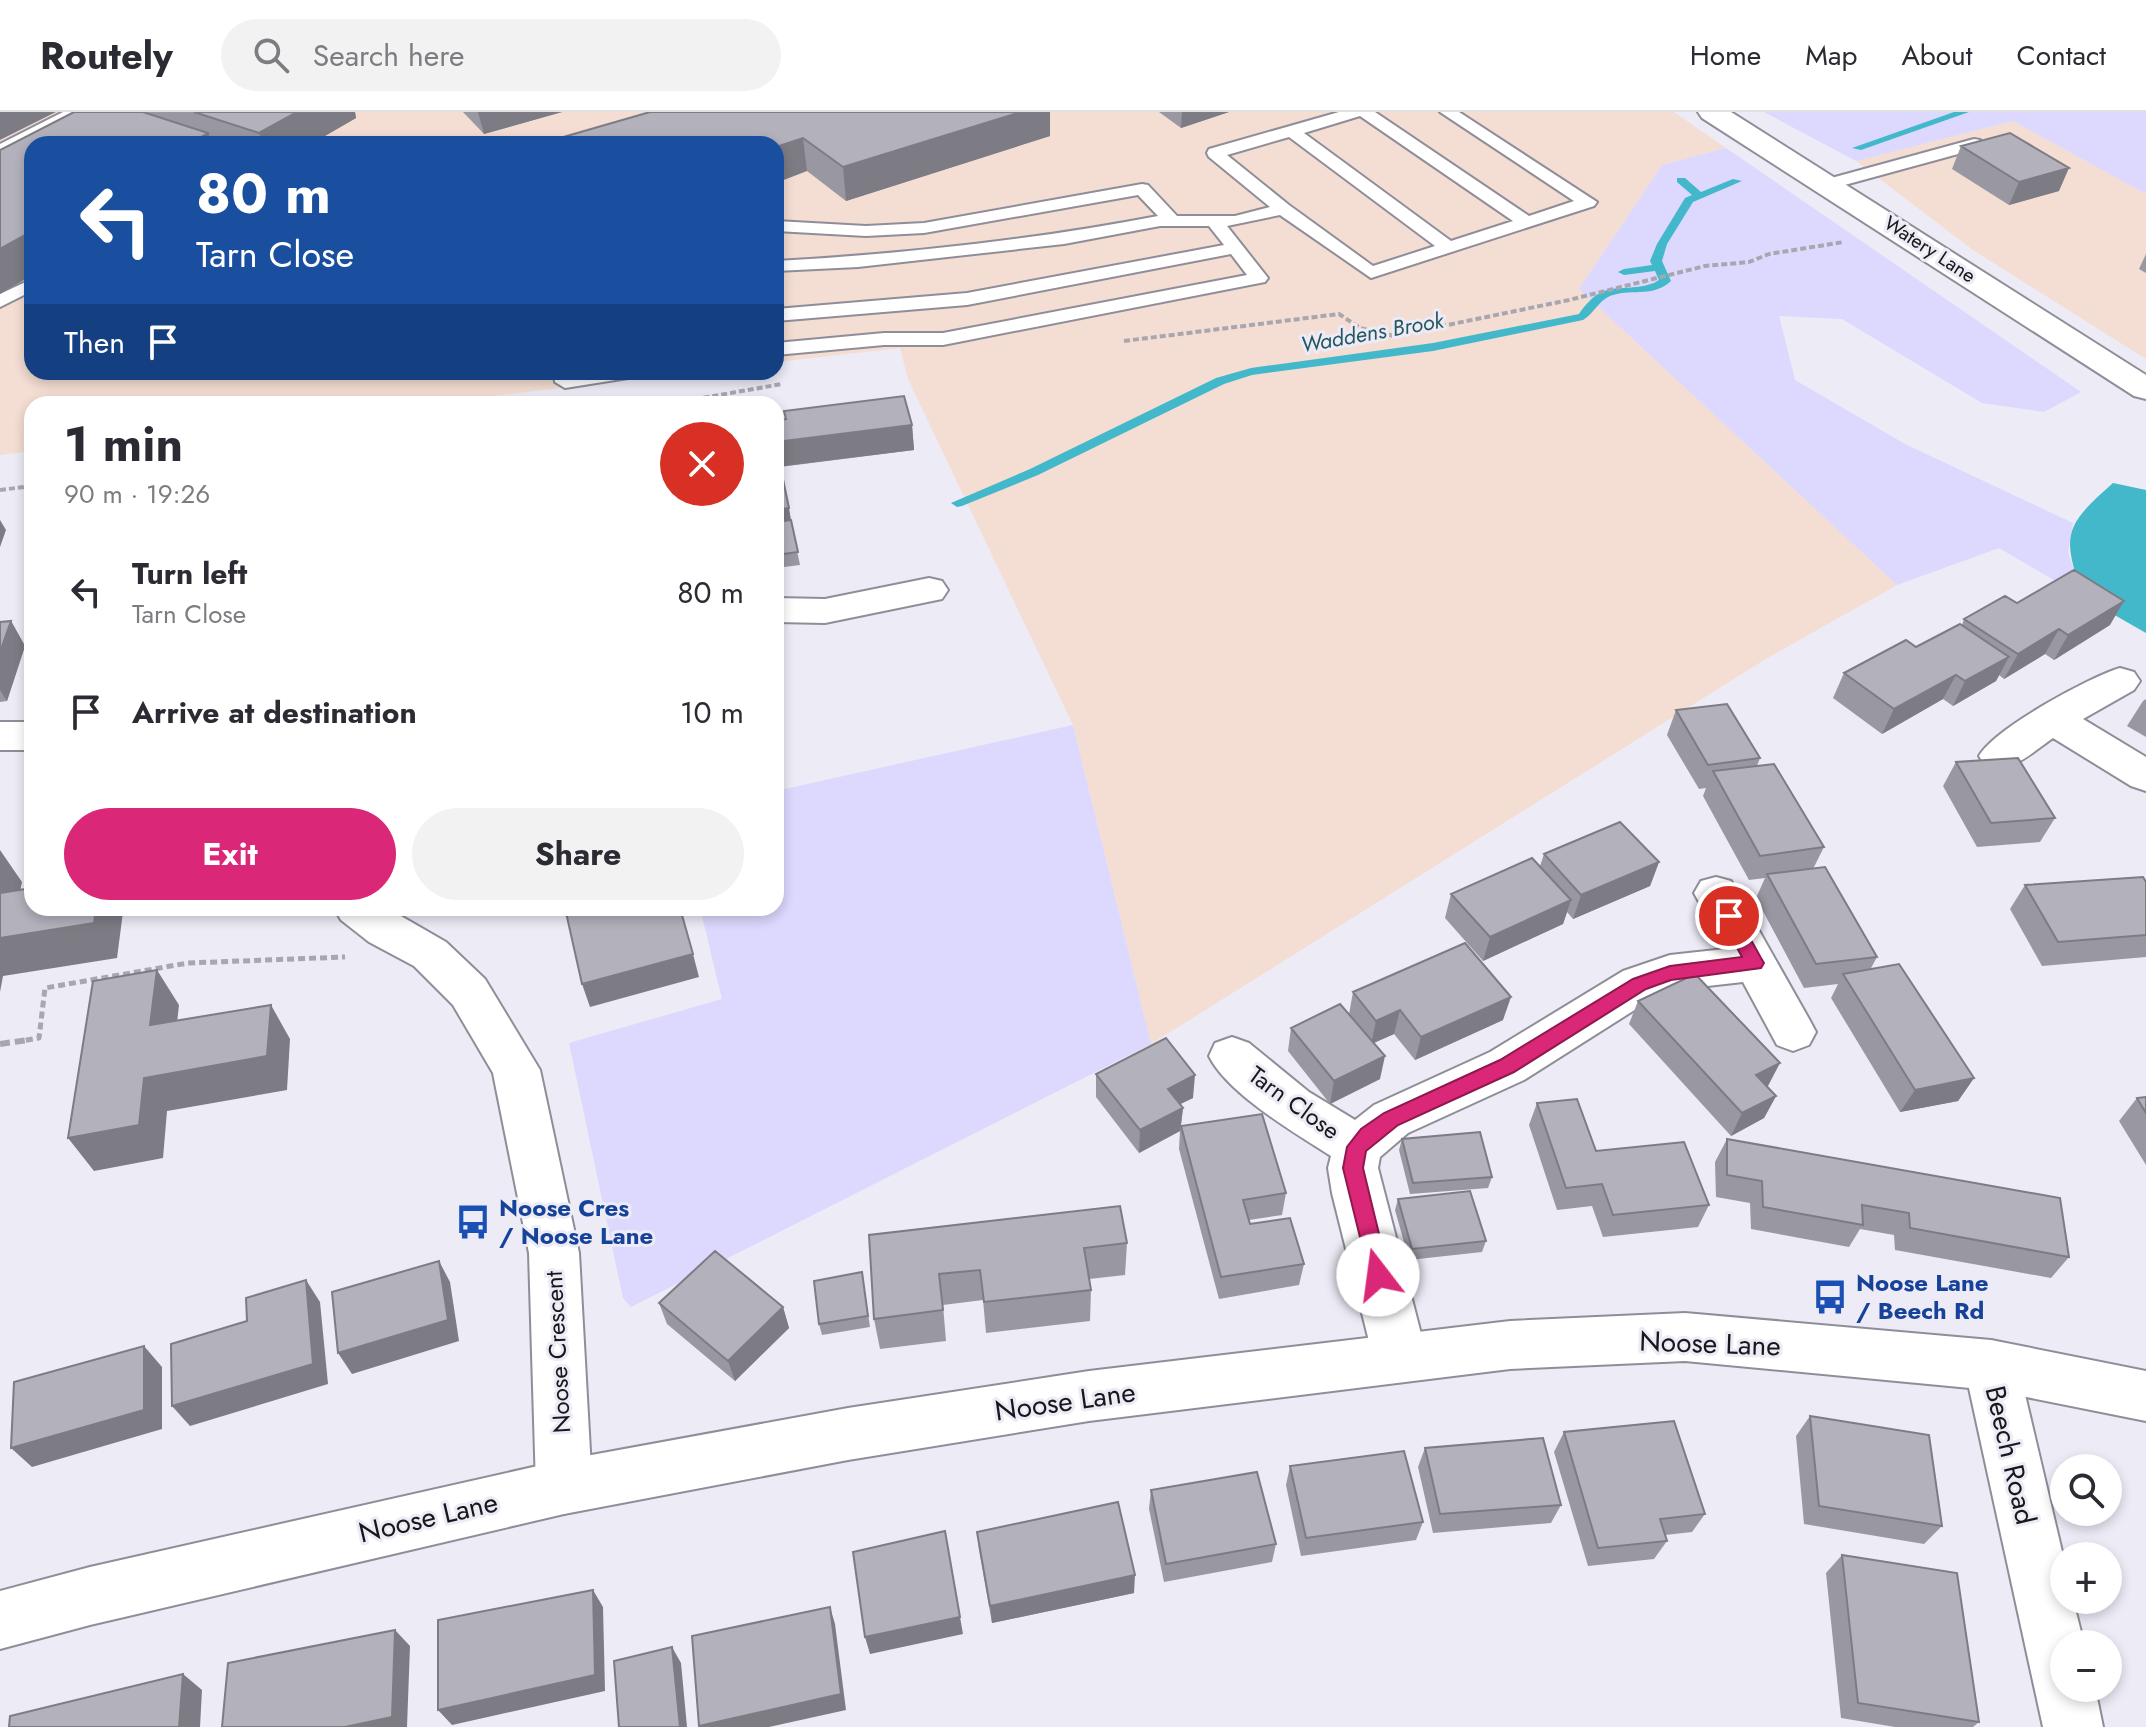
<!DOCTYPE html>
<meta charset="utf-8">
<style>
:root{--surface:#fff;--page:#f2f2f3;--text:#2b2b33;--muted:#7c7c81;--line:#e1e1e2;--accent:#db2777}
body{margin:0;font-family:Jost,sans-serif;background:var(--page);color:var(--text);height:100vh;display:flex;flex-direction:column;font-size:30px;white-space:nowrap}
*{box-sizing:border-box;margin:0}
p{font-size:26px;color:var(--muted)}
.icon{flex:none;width:44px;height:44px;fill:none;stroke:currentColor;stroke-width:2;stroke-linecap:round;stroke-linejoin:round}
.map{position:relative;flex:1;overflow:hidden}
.side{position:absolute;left:24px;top:284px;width:760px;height:520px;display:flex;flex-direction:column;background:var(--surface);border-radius:24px;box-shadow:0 4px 12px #0003}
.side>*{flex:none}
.hud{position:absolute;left:24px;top:24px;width:760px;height:244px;border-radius:24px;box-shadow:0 4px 12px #0003;background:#1a4fa0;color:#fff;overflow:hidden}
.controls{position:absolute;left:2050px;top:1342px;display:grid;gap:16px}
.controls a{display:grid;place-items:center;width:72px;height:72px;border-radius:50%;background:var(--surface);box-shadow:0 4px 12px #0003;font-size:40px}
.pin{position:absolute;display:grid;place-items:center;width:68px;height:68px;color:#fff;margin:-34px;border:4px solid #fff;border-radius:50%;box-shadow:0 2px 8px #0007}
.me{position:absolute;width:88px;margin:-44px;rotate:345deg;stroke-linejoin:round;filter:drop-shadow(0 0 6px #0008)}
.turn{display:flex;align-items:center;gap:28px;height:168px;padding:0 40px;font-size:36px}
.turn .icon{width:104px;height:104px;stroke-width:2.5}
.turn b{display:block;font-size:56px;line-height:68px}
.then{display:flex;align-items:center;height:76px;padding:0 40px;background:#0003;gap:16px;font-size:30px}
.round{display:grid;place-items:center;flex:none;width:84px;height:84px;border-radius:42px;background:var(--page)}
.head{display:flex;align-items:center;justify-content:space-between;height:136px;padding:0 40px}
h1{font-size:48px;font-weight:700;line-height:60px}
.button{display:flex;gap:16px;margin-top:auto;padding:16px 40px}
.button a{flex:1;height:92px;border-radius:48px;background:var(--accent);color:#fff;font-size:32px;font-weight:700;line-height:92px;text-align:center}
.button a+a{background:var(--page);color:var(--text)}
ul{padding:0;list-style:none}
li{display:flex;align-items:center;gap:24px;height:120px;padding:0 40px}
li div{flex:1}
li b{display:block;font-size:30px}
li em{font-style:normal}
header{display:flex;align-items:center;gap:48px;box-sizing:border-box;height:112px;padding:0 40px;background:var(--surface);border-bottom:2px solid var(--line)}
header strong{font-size:38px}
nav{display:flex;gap:44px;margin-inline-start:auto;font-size:28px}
.search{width:560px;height:72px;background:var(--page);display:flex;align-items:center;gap:20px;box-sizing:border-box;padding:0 28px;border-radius:44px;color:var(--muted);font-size:30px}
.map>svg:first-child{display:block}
</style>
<header>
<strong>Routely</strong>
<div class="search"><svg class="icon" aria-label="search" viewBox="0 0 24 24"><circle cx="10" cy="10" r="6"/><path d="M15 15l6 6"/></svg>Search here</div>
<nav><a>Home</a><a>Map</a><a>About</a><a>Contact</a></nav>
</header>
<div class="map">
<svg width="2146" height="1615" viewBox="0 0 2146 1615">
<rect width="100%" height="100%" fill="#ecebf6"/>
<path fill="#f4ddd2" d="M0 0H1674L1726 36 1662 53 1579 177 1897 473 1764 548 1151 932 1073 613 908 267 900 236 776 250V32H32V260H693L426 292H32V339L0 343Z
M2013 9 2146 82V247L1973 138 1856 49Z"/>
<path fill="#dcd8fe" d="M1764 0H2146V82L2013 9 1856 49Z
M1726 36 2081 280 2044 300 1982 291 1842 207 1779 204 1795 268 1905 332 2073 411 2068 440 2083 485 1999 436 1897 473 1579 177 1662 53Z
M1073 613 1151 932 631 1195 623 1186 569 931 722 887 700 796H776V679Z"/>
<path fill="#43b8cb" d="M2113 371 2146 378V521L2083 485C2062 423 2063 415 2113 371Z"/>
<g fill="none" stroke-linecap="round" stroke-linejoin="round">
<path fill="#43b8cb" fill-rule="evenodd" d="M1954 0H1969L1861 38 1852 36Z
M1677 66H1685L1701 80 1733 67 1742 69 1693 90 1667 132 1662 149 1671 169C1654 185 1634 177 1613 183 1599 187 1594 202 1583 208L1433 239 1252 263 1224 272 1038 363 962 394 957 395 951 391 1030 357 1216 266 1251 256 1433 231 1579 202C1606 164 1618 183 1654 171L1659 168 1655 159 1624 163 1618 160 1624 157 1652 153 1650 149 1657 132 1685 86 1692 83 1677 70Z"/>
<g stroke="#8f8e98" stroke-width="4">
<path id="service" d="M63 0H84L0 43V32Z
M1339 0H1375L1529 104 1574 89 1440 0H1459L1597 90 1594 94 1371 166 1280 103 1227 114 1268 166 1265 170 943 233H884L776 243V231L884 221H943L1247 163 1231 142 967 193 776 209V197L967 181 1224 133 1209 114H1160L1064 132 858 155 776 159V149C904 142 1032 128 1158 104L1138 83 924 121 866 124 776 119V109L866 114 924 111 1142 72 1148 73 1177 104H1235L1270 95 1209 45 1207 41 1209 37ZM1360 4 1513 109 1451 129 1304 21ZM1289 25 1435 134 1373 154 1289 93 1227 43Z
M1974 27 1980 28 1982 32 1980 36 1830 77 1821 72 1824 68Z
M32 167V179L0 195V182Z
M554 260H574V263L638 260 628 266 565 276 555 270Z"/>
</g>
<g stroke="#8f8e98" stroke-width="4">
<path id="minor" d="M1698 0H1731L2146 263V287L2134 284 1702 6Z
M929 466 942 469 948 478 942 487 825 511 776 510V486L825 487Z
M2120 556 2134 560 2140 569 2134 578 2083 607 2146 645V679L2131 674 2053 626C2031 641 2012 662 1985 654L1979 644C1994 617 2089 565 2120 556Z
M0 610H32V638H0Z
M1716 765 1731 769 1809 907 1816 920 1809 933 1793 939 1777 933 1743 870 1672 878 1655 885 1524 968 1408 1021 1380 1045 1378 1056 1427 1245 1419 1262 1400 1269 1381 1262 1373 1245 1332 1081 1328 1056 1331 1044C1295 1021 1228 982 1209 944L1215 931 1232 925 1249 931 1309 980 1355 1008 1374 993 1490 940 1623 859 1670 843 1725 837 1694 781 1701 769Z
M334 796H387L446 830 485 867 540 958 579 1141 592 1375 584 1394 564 1402 544 1394 536 1375 529 1141 493 961 453 893 414 854 369 830 341 808Z
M1991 1228 2010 1236 2018 1253 2064 1448V1488H2073L2084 1532H2064V1576H2095L2103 1615H2043L1964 1253 1972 1236Z"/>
</g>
<g stroke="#8f8e98" stroke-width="4">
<path id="tertiary" d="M1685 1201 1991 1228 2146 1259V1309L1991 1278 1685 1249 1510 1257 1089 1309 848 1348 564 1402 90 1513 0 1537V1479L90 1455 564 1348 848 1296 1089 1259 1510 1209Z"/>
</g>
<path stroke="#a8a7b0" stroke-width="4" stroke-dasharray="6 3" stroke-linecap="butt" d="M1124 229 1339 202 1360 216 1394 224 1569 188 1705 154 1749 150 1769 142 1844 130
M668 292 782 272
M0 378 32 374"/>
<path stroke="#a8a7b0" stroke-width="5" stroke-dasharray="7 4" stroke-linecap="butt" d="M15 930 39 926 45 876 188 851 345 845"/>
<path stroke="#a8a7b0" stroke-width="6" stroke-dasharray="10 5" stroke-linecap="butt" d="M0 932 28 928"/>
<use href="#service" fill="#fff" fill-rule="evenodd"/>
<use href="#minor" fill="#fff" fill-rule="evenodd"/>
<use href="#tertiary" fill="#fff" fill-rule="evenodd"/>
</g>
<path fill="#9998a2" d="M74 0H355L356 6 311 32H32V163L0 182V38Z
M463 0H562L484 22Z
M650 0H1050V24L846 89 807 59 776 32Z
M1159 0H1229L1181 16Z
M1961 34 2059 79 2009 93 1952 57Z
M2146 142V161L2139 157Z
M776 308 912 313 914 338 780 355 800 453 776 456Z
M2017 491 2110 513 2054 548 2045 542 2004 567 1999 563 1996 569 1953 594 1943 587 1882 622 1833 586 1844 561 1916 535 1962 513 1964 507Z
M11 509 25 534 7 589 0 590V510Z
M2146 587V625L2127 614 2143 589Z
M1676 598 1760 646 1757 654 1824 735 1813 757 1877 845 1870 858 1974 966 1958 989 1900 1000 1831 886 1838 872 1804 876 1756 786 1765 766 1749 768 1703 684 1706 676 1699 677 1667 623Z
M1956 650 2055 706 2040 730 1977 735 1943 674Z
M1544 742 1659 750 1650 774 1573 807 1567 800 1563 812 1483 849 1445 806 1451 782 1540 754Z
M2146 770V845L2042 854 2010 797 2025 773Z
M1353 880 1503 908 1415 948 1394 922 1374 931 1380 967 1330 992 1288 939 1291 916 1349 902Z
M1638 889 1768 974H1767L1776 984 1764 1006 1731 1024 1629 912Z
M1096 962 1193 986 1180 992 1183 996 1181 1014 1286 1081 1282 1103 1249 1108 1250 1112 1304 1152 1299 1173 1219 1187 1179 1037 1180 1019 1139 1041 1096 985Z
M2146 985V1053L2119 1009 2137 986Z
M1537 991 1596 1039 1709 1093 1698 1115 1603 1125 1592 1094 1557 1098 1529 1013Z
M1402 1027 1492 1065 1488 1076 1410 1082 1399 1038Z
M1727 1027 2069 1145 2051 1166 1895 1138 1894 1123 1860 1117 1849 1135 1751 1117 1750 1091 1716 1085 1715 1050Z
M1398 1087 1486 1129 1482 1140 1409 1148 1395 1098Z
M869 1123 1127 1131 1125 1163 1089 1167 1091 1178 1090 1209 986 1221 983 1188 943 1193 946 1229 880 1237 874 1207Z
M862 1160 870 1215 822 1223 819 1212Z
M659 1191 783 1195 789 1216 735 1269 667 1212Z
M1810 1304 1942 1414 1924 1432 1804 1412 1796 1324Z
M1564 1320 1705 1402 1692 1420 1665 1423 1667 1429 1654 1447 1588 1454 1554 1340Z
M1425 1336 1561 1393 1551 1411 1433 1421 1418 1355Z
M1290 1354 1423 1410 1416 1428 1301 1444 1286 1373Z
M1151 1378 1276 1432 1272 1450 1164 1470 1149 1397Z
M977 1420 1134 1481 992 1511 979 1438Z
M1842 1443 1979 1610 1973 1615H1895L1841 1606 1826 1461Z"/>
<path fill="#7d7c84" d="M0 0H56L0 28Z
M297 0H355L356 6 311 32H263L259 21Z
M478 0H562L484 22Z
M1021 0H1050V24L846 89 843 55Z
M1182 0H1229L1181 16Z
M208 21 213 32H189Z
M803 26 807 59 776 71V35Z
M2069 56 2059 79 2009 93 2019 70Z
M32 119V163L0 182V137Z
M912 313 914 338 776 355V330Z
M789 396 793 421 776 423V398Z
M0 408 6 418 0 435Z
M2124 489 2110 513 2054 548 2068 523Z
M11 509 25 534 7 589 0 578V540Z
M2059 517 2045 542 2004 567 2018 542Z
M2009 545 1996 569 1953 594 1965 569Z
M1956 563 1943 587 1882 622 1894 597Z
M0 738 22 770 12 818 0 801Z
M1659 750 1650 774 1573 807 1581 783Z
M1571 788 1563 812 1483 849 1490 825Z
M96 796H120L123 800 117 846 3 864 0 880V826Z
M693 842 699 865 590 895 582 872Z
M157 858 179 893 173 947 150 913Z
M1511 885 1503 908 1415 948 1421 925Z
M271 893 290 927 287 978 167 999 163 1046 94 1059 68 1026 144 966Z
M1400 898 1394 922 1371 932 1376 909Z
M1385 944 1380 967 1330 992 1334 969Z
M1780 951 1768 974 1744 986 1756 963Z
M1195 963 1193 986 1166 999 1168 977Z
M1974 966 1958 989 1900 1000 1915 978Z
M1776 984 1764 1006 1731 1024 1742 1001Z
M1183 996 1180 1019 1139 1041 1140 1018Z
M439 1149 450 1170 459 1229 352 1262 338 1241Z
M306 1168 320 1190 328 1272 190 1314 172 1294Z
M783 1195 789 1216 735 1269 728 1249Z
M144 1234 162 1255V1317L32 1355 11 1336Z
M1135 1463 1134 1481 992 1511 990 1494Z
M593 1478 603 1495 605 1579 452 1613 438 1598Z
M830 1495 835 1512 846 1598 769 1615H699V1614Z
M960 1505 963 1522 870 1542 865 1525Z
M395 1518 410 1534 407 1615H345Z
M672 1535 681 1551 687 1615H680Z
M183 1562 202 1578 200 1615H179Z"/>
<path fill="#b2b1bc" stroke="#7d7c84" stroke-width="2" d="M74 0H143L208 21 189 32H32V119L0 137V38Z
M194 0H297L259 21Z
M650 0H1021L843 55 803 26 776 35V32H539Z
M2010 21 2069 56 2019 70 1961 34Z
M904 284 912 313 776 330V308L786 307 784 299Z
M780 353 789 396 776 398V354Z
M791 408 798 440 776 443V410Z
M2074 458 2124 489 2068 523 2059 517 2018 542 1964 507 2005 484 2017 491Z
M11 509 0 540V510Z
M1960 512 2009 545 1965 569 1956 563 1894 597 1844 561 1906 528 1916 535Z
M1727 592 1760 646 1708 653 1676 598Z
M2018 646 2055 706 1991 711 1956 650Z
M1774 652 1824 735 1760 744 1713 659Z
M1620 710 1659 750 1581 783 1544 742Z
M1532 746 1571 788 1490 825 1451 782Z
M1825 755 1877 845 1816 852 1767 762Z
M2143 765 2146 770V823L2058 830 2025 773Z
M32 776V796H96L94 811 0 826V781Z
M565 796H680L693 842 582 872Z
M1465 831 1511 885 1421 925 1400 898 1376 909 1353 880Z
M1899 852 1974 966 1915 978 1843 862Z
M157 858 150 913 271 893 267 944 144 966 139 1013 68 1026 93 869Z
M1695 862 1780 951 1756 963 1776 984 1742 1001 1638 889Z
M1340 892 1385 944 1334 969 1291 916Z
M1166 926 1195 963 1168 977 1183 996 1140 1018 1096 962Z
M2146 985V1001L2137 986Z
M1577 987 1596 1039 1684 1030 1709 1093 1613 1103 1602 1072 1566 1076 1537 991Z
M1262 1002 1286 1081 1243 1088 1250 1112 1290 1106 1304 1152 1221 1165 1181 1014Z
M1480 1020 1492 1065 1413 1071 1402 1027Z
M1727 1027 2060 1086 2069 1145 1910 1116 1909 1101 1862 1093 1863 1113 1763 1095 1762 1069 1727 1063Z
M1470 1079 1486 1129 1412 1137 1398 1087Z
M1120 1094 1127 1131 1084 1136 1091 1178 984 1190 980 1158 939 1162 943 1198 874 1207 869 1123Z
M715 1139 783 1195 728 1249 659 1191Z
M439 1149 448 1208 338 1241 332 1180Z
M862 1160 868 1204 819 1212 814 1169Z
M306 1168 313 1252 172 1294 171 1232 247 1209 246 1186Z
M144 1234V1298L11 1336 14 1270Z
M1810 1304 1929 1323 1942 1414 1819 1394Z
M1674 1309 1705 1402 1660 1407 1667 1429 1598 1436 1564 1320Z
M1543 1326 1561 1393 1440 1402 1425 1336Z
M1404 1339 1423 1410 1306 1426 1290 1354Z
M1257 1360 1276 1432 1166 1452 1151 1378Z
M1118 1390 1135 1463 990 1494 977 1420Z
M945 1419 960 1505 865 1525 853 1440Z
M1842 1443 1957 1461 1979 1610 1858 1591Z
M593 1478 595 1563 438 1598V1508Z
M830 1495 841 1582 699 1614 692 1524Z
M395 1518 392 1605 345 1615H222L228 1551Z
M672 1535 680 1615H619L614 1549Z
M183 1562 179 1615H9L10 1604Z"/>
<path fill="#db2777" stroke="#8e194d" stroke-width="2" d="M1729 797 1735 799 1761 846 1764 851 1761 856 1671 868 1646 877 1514 960 1398 1013 1366 1039 1363 1056 1389 1163 1386 1170 1378 1172 1371 1170 1343 1056 1347 1035 1361 1017 1384 1001 1500 948 1633 867 1670 854 1742 845 1720 804Z"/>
<defs>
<g id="bus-bare" transform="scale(2.76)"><path d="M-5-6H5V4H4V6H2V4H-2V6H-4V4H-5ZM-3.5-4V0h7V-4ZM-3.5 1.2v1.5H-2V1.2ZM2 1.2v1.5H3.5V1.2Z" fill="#1a4fb4" stroke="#ecebf6" stroke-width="2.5" paint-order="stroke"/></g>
</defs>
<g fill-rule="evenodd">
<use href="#bus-bare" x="473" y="1110"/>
<use href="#bus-bare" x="1830" y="1185"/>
</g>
<g text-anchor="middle" stroke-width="6" stroke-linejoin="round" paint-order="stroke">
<g font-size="20" fill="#18181c" stroke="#ecebf6">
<text transform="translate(1930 137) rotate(33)" y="7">Watery Lane</text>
</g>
<g font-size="22" font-style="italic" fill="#265760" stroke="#ecebf6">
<text transform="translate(1372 220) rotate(-10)" y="8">Waddens Brook</text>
</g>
<g font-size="24" fill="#18181c" stroke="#ecebf6">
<text transform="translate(1294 991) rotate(36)" y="8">Tarn Close</text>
<text transform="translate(558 1240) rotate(-93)" y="8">Noose Crescent</text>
</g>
<g font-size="24" font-weight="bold" fill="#164399" stroke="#ecebf6" text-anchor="start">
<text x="499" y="1104">Noose Cres<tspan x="499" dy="28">/ Noose Lane</tspan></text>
<text x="1856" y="1179">Noose Lane<tspan x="1856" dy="28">/ Beech Rd</tspan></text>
</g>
<g font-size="28" fill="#18181c" stroke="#ecebf6">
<text transform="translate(1710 1231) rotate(2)" y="10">Noose Lane</text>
<text transform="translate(1065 1289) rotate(-8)" y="10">Noose Lane</text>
<text transform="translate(2011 1343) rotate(77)" y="10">Beech Road</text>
<text transform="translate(428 1405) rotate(-13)" y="10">Noose Lane</text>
</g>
</g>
</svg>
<div class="controls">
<a><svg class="icon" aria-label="search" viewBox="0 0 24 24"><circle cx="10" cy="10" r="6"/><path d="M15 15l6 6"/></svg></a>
<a>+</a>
<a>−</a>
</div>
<div class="pin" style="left:1729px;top:804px;background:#d93025"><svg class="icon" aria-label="arrive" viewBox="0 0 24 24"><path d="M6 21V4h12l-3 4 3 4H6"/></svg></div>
<svg class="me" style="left:1378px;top:1163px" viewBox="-20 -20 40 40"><circle r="19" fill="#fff"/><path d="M0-13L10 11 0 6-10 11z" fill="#db2777"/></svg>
<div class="hud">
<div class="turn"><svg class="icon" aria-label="left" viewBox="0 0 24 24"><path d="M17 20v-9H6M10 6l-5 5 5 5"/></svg><div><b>80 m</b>Tarn Close</div></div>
<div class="then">Then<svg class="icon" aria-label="arrive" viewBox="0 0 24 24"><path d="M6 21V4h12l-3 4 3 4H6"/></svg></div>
</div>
<section class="side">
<div class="head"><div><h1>1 min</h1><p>90 m · 19:26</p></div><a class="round" style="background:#d93025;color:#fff"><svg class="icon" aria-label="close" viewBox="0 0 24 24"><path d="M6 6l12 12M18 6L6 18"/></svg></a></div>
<ul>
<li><svg class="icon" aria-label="left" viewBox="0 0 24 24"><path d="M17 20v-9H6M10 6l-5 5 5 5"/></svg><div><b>Turn left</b><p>Tarn Close</p></div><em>80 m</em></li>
<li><svg class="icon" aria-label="arrive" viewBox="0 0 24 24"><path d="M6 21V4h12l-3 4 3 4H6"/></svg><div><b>Arrive at destination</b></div><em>10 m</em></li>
</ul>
<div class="button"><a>Exit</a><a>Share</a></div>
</section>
</div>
